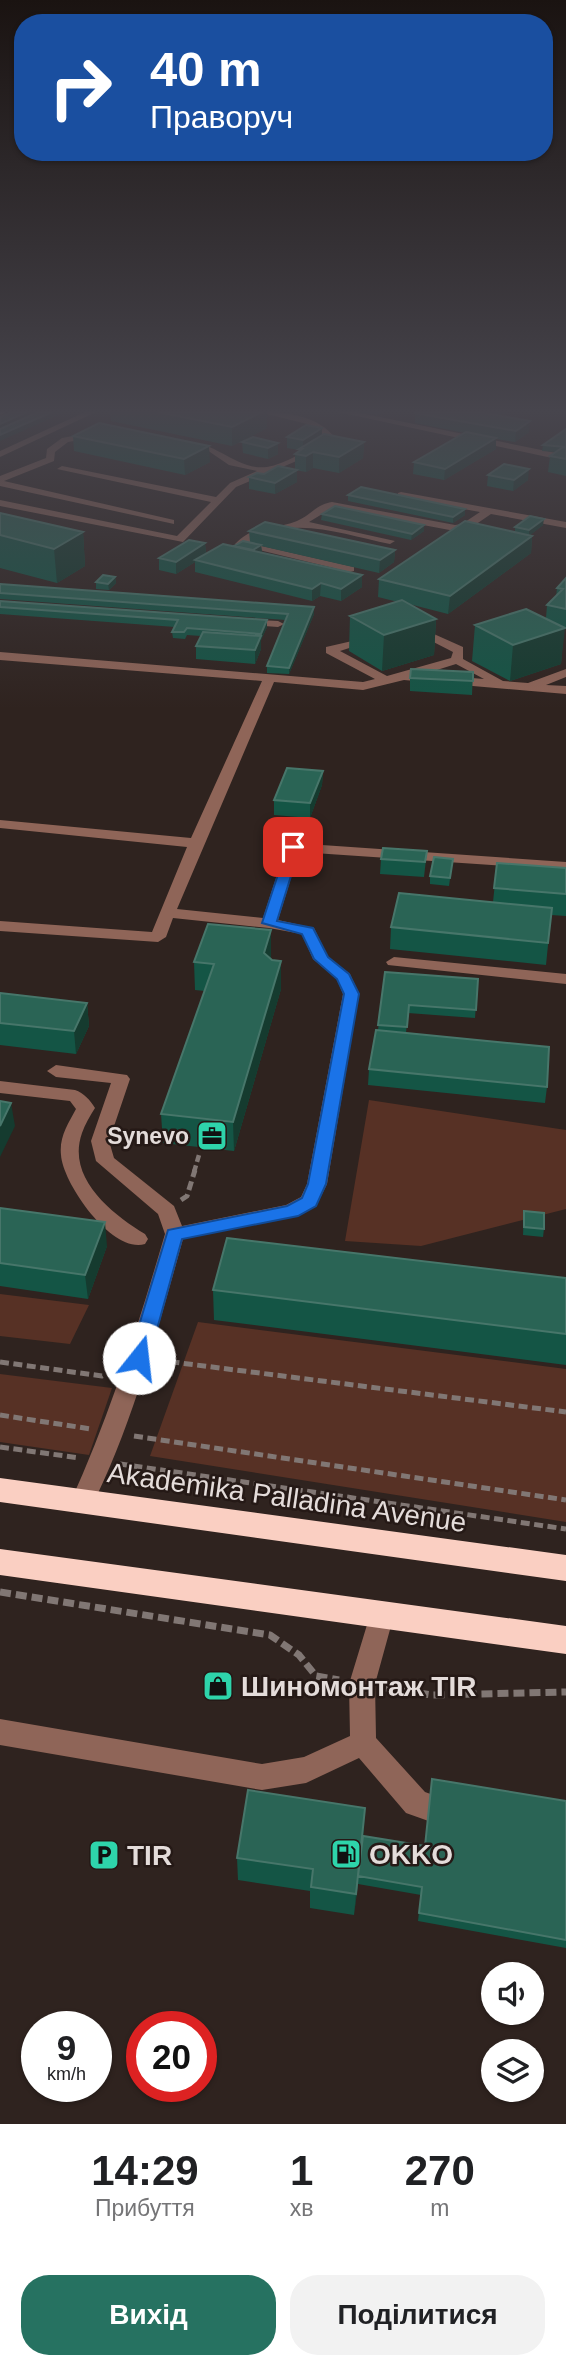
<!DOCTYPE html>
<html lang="uk">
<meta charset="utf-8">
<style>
:root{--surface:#fff;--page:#f2f2f2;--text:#202124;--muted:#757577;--accent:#267261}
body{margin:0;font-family:Helvetica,sans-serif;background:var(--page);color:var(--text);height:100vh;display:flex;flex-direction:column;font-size:26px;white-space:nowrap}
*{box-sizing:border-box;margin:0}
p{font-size:23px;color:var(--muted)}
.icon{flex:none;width:38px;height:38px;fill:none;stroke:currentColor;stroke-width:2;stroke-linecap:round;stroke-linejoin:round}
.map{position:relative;height:2124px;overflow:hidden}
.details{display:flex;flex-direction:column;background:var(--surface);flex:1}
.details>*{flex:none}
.guide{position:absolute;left:14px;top:14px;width:539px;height:147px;border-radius:28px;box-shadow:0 2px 5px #0004;background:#1a4fa0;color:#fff;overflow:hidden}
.buttons{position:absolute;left:481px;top:1962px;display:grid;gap:14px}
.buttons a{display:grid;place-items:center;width:63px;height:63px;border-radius:50%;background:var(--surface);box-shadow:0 2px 5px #0004;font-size:35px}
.speed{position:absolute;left:21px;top:2011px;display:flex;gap:14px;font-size:35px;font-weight:700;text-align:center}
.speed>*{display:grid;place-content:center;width:91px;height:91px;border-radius:50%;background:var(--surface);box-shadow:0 2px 5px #0004;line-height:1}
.speed small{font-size:18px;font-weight:400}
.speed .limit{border:10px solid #d22;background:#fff;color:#111}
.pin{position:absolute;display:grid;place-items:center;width:60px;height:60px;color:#fff;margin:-30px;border-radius:14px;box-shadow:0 4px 10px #0006}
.me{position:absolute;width:77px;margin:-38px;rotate:16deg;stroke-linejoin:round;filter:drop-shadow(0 0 5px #0008)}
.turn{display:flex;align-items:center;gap:24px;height:147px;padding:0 21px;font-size:32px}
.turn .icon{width:91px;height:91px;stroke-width:2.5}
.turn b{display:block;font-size:49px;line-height:60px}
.eta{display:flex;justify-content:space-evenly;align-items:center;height:119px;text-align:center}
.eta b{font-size:42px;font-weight:700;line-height:49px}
.cta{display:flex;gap:14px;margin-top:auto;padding:14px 21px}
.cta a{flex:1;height:80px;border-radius:28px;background:var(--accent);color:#fff;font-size:28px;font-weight:700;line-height:80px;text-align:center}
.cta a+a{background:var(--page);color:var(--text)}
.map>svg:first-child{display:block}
</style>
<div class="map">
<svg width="566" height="2124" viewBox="0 0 566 2124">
<rect width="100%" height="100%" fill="#2f231f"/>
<path fill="#573125" d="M369 1100 566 1130V1209L421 1246 345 1241Z
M0 1294 89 1305 70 1344 0 1336Z
M198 1322 566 1369V1522L150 1456Z
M0 1374 112 1388 89 1455 0 1442Z"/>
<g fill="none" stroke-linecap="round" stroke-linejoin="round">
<path stroke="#817774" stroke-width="4.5" stroke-dasharray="7 3.5" stroke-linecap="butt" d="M194 1172 199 1155"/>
<path stroke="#817774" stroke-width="5" stroke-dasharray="9 4.5" stroke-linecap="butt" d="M181 1200 187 1196 195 1170
M157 1360 566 1412
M0 1362 102 1376 110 1372
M0 1415 91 1429
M134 1436 566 1500
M0 1447 80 1458
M120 1464 566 1529"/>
<path stroke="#817774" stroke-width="7" stroke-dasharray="11 5" stroke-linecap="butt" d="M0 1592 270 1635 299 1655 316 1676 339 1680
M386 1688 432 1695 566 1692"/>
<path fill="#8f6558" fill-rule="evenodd" d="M85 412H96L0 457V451Z
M259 412C286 412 318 415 336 439L329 447 236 487 183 542 0 506V500L177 536 211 502 57 469 62 466 216 497 230 483 257 471 229 465 207 450 185 446V442C215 440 237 471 267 467 285 464 306 450 323 443L326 439 307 424Z
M338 412H355L566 455V461Z
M94 432 97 437 68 442 55 452 54 461 4 481 174 520V524L0 486V476L46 458 47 449 62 438Z
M401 492 566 522V528L491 514 469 529 455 531 332 508 309 522 395 541 390 544C344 535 290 513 249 543L354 567V571L350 572 235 544C259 521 272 531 297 521 311 515 317 504 332 502L455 525 462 524 480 512 398 497V493Z
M243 619 278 621 284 624 278 627 239 624 237 622Z
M416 626 463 647V659L503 681 528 683 566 669V677L546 685 566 686V694L404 680 363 690 274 682 177 909 263 918 286 847 293 843 566 862V870L299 852 278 920 314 928 328 957 350 974 359 994 327 1184 316 1206 298 1216 183 1239C157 1331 133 1424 90 1510L82 1513 74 1510 70 1503C110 1415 138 1326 165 1234L158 1214 96 1161 91 1141 111 1083 56 1077 47 1071 56 1065 127 1075 130 1079 109 1141 114 1158 174 1206 182 1226 286 1205 301 1197 307 1184 343 994 337 979 313 959 302 934 269 928 173 918 166 937 158 942 0 931V921L152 932 187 847 0 828V820L191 838 262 681 0 660V652L363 682 375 679 326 653V647L374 636V640L340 651 387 676 451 658 453 652 412 631V627ZM456 664 484 679 424 674Z
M394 957 566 974V984L388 965 386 962Z
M0 1081 75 1090C84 1093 90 1100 95 1108 90 1116 85 1124 82 1133 66 1178 112 1214 145 1234L148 1239 145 1244C112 1254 63 1184 61 1155 59 1137 68 1124 76 1109L70 1101 0 1093Z
M382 1604 391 1607 394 1615 375 1684 376 1738 425 1792 461 1805 465 1815 461 1825 451 1829 406 1813 359 1758 306 1783 262 1790 0 1745V1719L262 1764 304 1757 350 1736 349 1684 370 1615 373 1607Z"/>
<path fill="#facfc2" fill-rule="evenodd" d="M0 1478 566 1555V1581L0 1502Z
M0 1549 566 1626V1654L0 1575Z"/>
<path stroke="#a39996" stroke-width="2.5" stroke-dasharray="5 5" stroke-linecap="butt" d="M0 414 4 412"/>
</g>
<path fill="#145545" d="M110 412H267V428L232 446 111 421Z
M359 412H383L377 415Z
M487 412H509L504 415Z
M415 413 529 432 515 442 496 439V449L444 480 413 474 414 462 465 433 415 423Z
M322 428V435L364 442 363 458 339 473 313 468 306 472 295 470V454L299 451V450L287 448V437Z
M566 429V476L548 472 550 456 555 452 542 451 543 445Z
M73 436 210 462 185 475 74 451Z
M253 437 278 454 268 459 243 453 242 442Z
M297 470V482L275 494 249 489V477Z
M488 475 528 480 513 491 487 486Z
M348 495 465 509V515L453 523 348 501Z
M0 513 83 532 85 566 57 583 0 568Z
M322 514 424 531 411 540 321 520Z
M543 525 530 535 532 536 531 553 448 614 409 604 436 619 434 655 382 671 349 651 350 616 398 602 378 597 379 579 515 532V527Z
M249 531 395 550 394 562 379 573 261 546 262 552H261L362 575V587L341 601 320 596 312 601 195 572V562L176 574 159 570V558L205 543 206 554 250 542Z
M115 577 116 583 109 590 96 589V582Z
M566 578V628L564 627 561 664 510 681 472 661 475 625 546 618 547 605 556 597 557 588Z
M0 584 314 614 289 674 267 673V666L286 620 0 599Z
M0 601 267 627 261 640V649L255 664 196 659V646L201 636 187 635 185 639 173 638 172 632 175 627 0 614Z
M473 672 472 695 410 691V678Z
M323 771 322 785 310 818 274 815V800Z
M427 851 424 877 380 874 381 859Z
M453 859 449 886 430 884V876Z
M497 863 566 868V916L551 915 546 965 390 949 391 927 493 902Z
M271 958 281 989 234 1151 163 1143 161 1114 205 991 195 990 194 962Z
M385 972 478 979 475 1018 408 1013 406 1033 547 1087 545 1103 368 1085 369 1069 378 1030Z
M0 993 87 1003 89 1026 76 1054 0 1045Z
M0 1208 107 1246 88 1299 0 1286Z
M524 1211 544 1229 543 1237 523 1235Z
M566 1278V1365L214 1320 213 1290Z
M566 1801V1948L418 1921 421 1895 358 1884 354 1915 310 1908V1891L238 1880 237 1858 363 1836 425 1846Z"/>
<path fill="#153b2f" d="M27 412H40L0 430V424Z
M52 412H65L0 441V435Z
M262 412H267V428L232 446V427Z
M530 421 529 432 515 442 516 431Z
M322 428V439L303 451V440Z
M496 438V449L444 480 445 469Z
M364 442 363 458 339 473V457Z
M278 443V454L268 459V448Z
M209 446 210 462 185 475 184 459Z
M313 452V468L306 472V456Z
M529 469 528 480 513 491 514 480Z
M297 470V482L275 494V483Z
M465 509V515L453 523V517Z
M544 519 543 525 529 536V530Z
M424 525V531L411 540 412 534Z
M83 532 85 566 57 583 54 549Z
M532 536 531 553 448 614 450 596Z
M205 543 206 556 195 560V562L176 574V562Z
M261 545 262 552 249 559V553Z
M395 550 394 562 379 573 380 560Z
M362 575V587L341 601V589Z
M115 577 116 583 109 590 108 584Z
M321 583 320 596 312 601V589Z
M314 607V614L289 674V668Z
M436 619 434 655 382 671 384 635Z
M267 620V627L261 640V634Z
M565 628 561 664 510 681 513 645Z
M261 636V649L255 664V650Z
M323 771 322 785 310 818V803Z
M271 930V958L264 981V953Z
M281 961V989L234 1151 233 1122Z
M87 1003 89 1026 76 1054 74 1031Z
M11 1103 15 1126 0 1157V1126Z
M105 1222 107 1246 88 1299 85 1275Z
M365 1808 364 1830 354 1915 356 1894Z"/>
<path fill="#2a6455" stroke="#47766a" stroke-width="2" d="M12 412H27L0 424V417Z
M38 412H52L0 435V429Z
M158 412H262L232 427Z
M416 412H479L530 421 516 431 415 413Z
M99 423 209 446 184 459 73 436Z
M306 425 322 428 303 440 287 437Z
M566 429V447L543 445Z
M466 432 496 438 445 469 414 462Z
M324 434 364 442 339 457 313 452 306 456 295 454 302 449H299Z
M253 437 278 443 268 448 242 442Z
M563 447 566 448V459L550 456Z
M504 464 529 469 514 480 488 475Z
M278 466 297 470 275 483 249 477 257 473 264 474Z
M361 487 465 509 453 517 348 495Z
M335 506 424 525 412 534 322 514Z
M0 513 83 532 54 549 0 535Z
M530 516 544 519 529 530 515 527Z
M465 521 532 536 450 596 379 579Z
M265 522 395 550 380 560 249 531Z
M189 540 205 543 176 562 159 558Z
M243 541 261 545 253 550 234 546Z
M223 544 362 575 341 589 321 583 312 589 195 560Z
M103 575 115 577 108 584 96 582Z
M566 578V609L547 605 563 589 557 588Z
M0 584 314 607 289 668 267 666 288 614 0 593Z
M402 600 436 619 384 635 350 616Z
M0 601 267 620 261 634 187 628 184 632H172L178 620 0 607Z
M526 609 565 628 513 645 475 625Z
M203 632 261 636 255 650 196 646Z
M411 669 473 672V681L410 678Z
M287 768 323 771 310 803 274 800Z
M383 848 427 851 425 862 381 859Z
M434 857 453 859 450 878 430 876Z
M497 863 566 868V894L494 888Z
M399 893 552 908 548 943 391 927Z
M208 924 271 930 264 953 272 960 281 961 233 1122 161 1114 214 964 194 962Z
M385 972 478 979 476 1010 409 1005 407 1027 378 1025Z
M0 993 87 1003 74 1031 0 1023Z
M376 1030 549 1047 547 1087 369 1069Z
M0 1101 11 1103 0 1126Z
M0 1208 105 1222 85 1275 0 1263Z
M524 1211 544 1213V1229L524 1227Z
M227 1238 566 1278V1334L213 1290Z
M432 1779 566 1801V1940L419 1913 422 1887 358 1876 363 1836 425 1846Z
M248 1790 365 1808 356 1894 311 1887 313 1869 237 1858Z"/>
<linearGradient id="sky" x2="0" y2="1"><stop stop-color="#1a1311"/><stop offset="0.58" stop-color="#47454d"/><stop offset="1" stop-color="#47454d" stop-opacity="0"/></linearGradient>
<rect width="566" height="709" fill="url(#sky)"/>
<path fill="#1a73e8" stroke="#114b97" stroke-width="2" d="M288 844 300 847 277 921 313 928 328 957 349 974 359 994 326 1184 316 1206 298 1216 182 1239 149 1358 146 1363H132L129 1358 168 1230 287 1206 302 1198 308 1184 344 994 337 979 314 959 302 934 262 923Z"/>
<defs>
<g id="office-square" transform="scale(1.575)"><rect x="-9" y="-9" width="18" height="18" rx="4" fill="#2ed4ab" stroke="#251916"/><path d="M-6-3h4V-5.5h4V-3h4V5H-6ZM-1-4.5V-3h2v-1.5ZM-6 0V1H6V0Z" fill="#111"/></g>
<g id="shop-square" transform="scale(1.575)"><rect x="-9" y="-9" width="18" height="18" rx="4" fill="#2ed4ab" stroke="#251916"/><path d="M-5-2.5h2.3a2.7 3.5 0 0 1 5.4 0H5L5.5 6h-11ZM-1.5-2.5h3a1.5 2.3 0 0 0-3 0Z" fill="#111"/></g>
<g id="fuel-square" transform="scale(1.575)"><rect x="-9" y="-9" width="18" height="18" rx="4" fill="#2ed4ab" stroke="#251916"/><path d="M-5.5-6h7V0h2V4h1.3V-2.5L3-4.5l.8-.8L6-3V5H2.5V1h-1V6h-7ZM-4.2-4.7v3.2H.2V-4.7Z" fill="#111"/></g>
<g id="parking-square" transform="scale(1.575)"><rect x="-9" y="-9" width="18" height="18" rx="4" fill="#2ed4ab" stroke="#251916"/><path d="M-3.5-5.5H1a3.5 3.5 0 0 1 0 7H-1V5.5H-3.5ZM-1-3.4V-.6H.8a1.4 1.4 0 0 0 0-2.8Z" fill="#111"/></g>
</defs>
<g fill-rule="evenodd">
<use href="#office-square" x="212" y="1136"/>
<use href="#shop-square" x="218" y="1686"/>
<use href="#fuel-square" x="346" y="1854"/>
<use href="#parking-square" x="104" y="1855"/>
</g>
<g text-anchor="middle" stroke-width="5" stroke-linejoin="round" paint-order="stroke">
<g font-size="23" font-weight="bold" fill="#e4dcda" stroke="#251916" text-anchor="end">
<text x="189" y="1144">Synevo</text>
</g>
<g font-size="28" fill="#e4dcda" stroke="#251916">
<text transform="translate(287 1497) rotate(8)" y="10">Akademika Palladina Avenue</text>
</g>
<g font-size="28" font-weight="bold" fill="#e4dcda" stroke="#251916" text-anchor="start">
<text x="241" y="1696">Шиномонтаж TIR</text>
<text x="369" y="1864">OKKO</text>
<text x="127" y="1865">TIR</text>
</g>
</g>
</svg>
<div class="buttons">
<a><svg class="icon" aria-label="sound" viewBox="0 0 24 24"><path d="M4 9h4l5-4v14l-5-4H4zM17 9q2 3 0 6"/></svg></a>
<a><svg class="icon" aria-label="layers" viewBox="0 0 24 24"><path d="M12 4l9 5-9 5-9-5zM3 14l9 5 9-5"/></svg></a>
</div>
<div class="speed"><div>9<small>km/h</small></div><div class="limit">20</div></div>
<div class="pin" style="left:293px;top:847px;background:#d93025"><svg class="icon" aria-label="arrive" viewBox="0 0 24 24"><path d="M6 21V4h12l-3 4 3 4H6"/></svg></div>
<svg class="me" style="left:139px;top:1358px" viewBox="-20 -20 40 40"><circle r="19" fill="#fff"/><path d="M0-13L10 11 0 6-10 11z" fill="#1a73e8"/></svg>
<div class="guide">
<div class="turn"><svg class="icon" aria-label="right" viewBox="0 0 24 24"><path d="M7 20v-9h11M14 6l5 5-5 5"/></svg><div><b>40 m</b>Праворуч</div></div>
</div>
</div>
<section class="details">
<div class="eta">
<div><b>14:29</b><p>Прибуття</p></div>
<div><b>1</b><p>хв</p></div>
<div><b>270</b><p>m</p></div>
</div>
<div class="cta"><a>Вихід</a><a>Поділитися</a></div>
</section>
